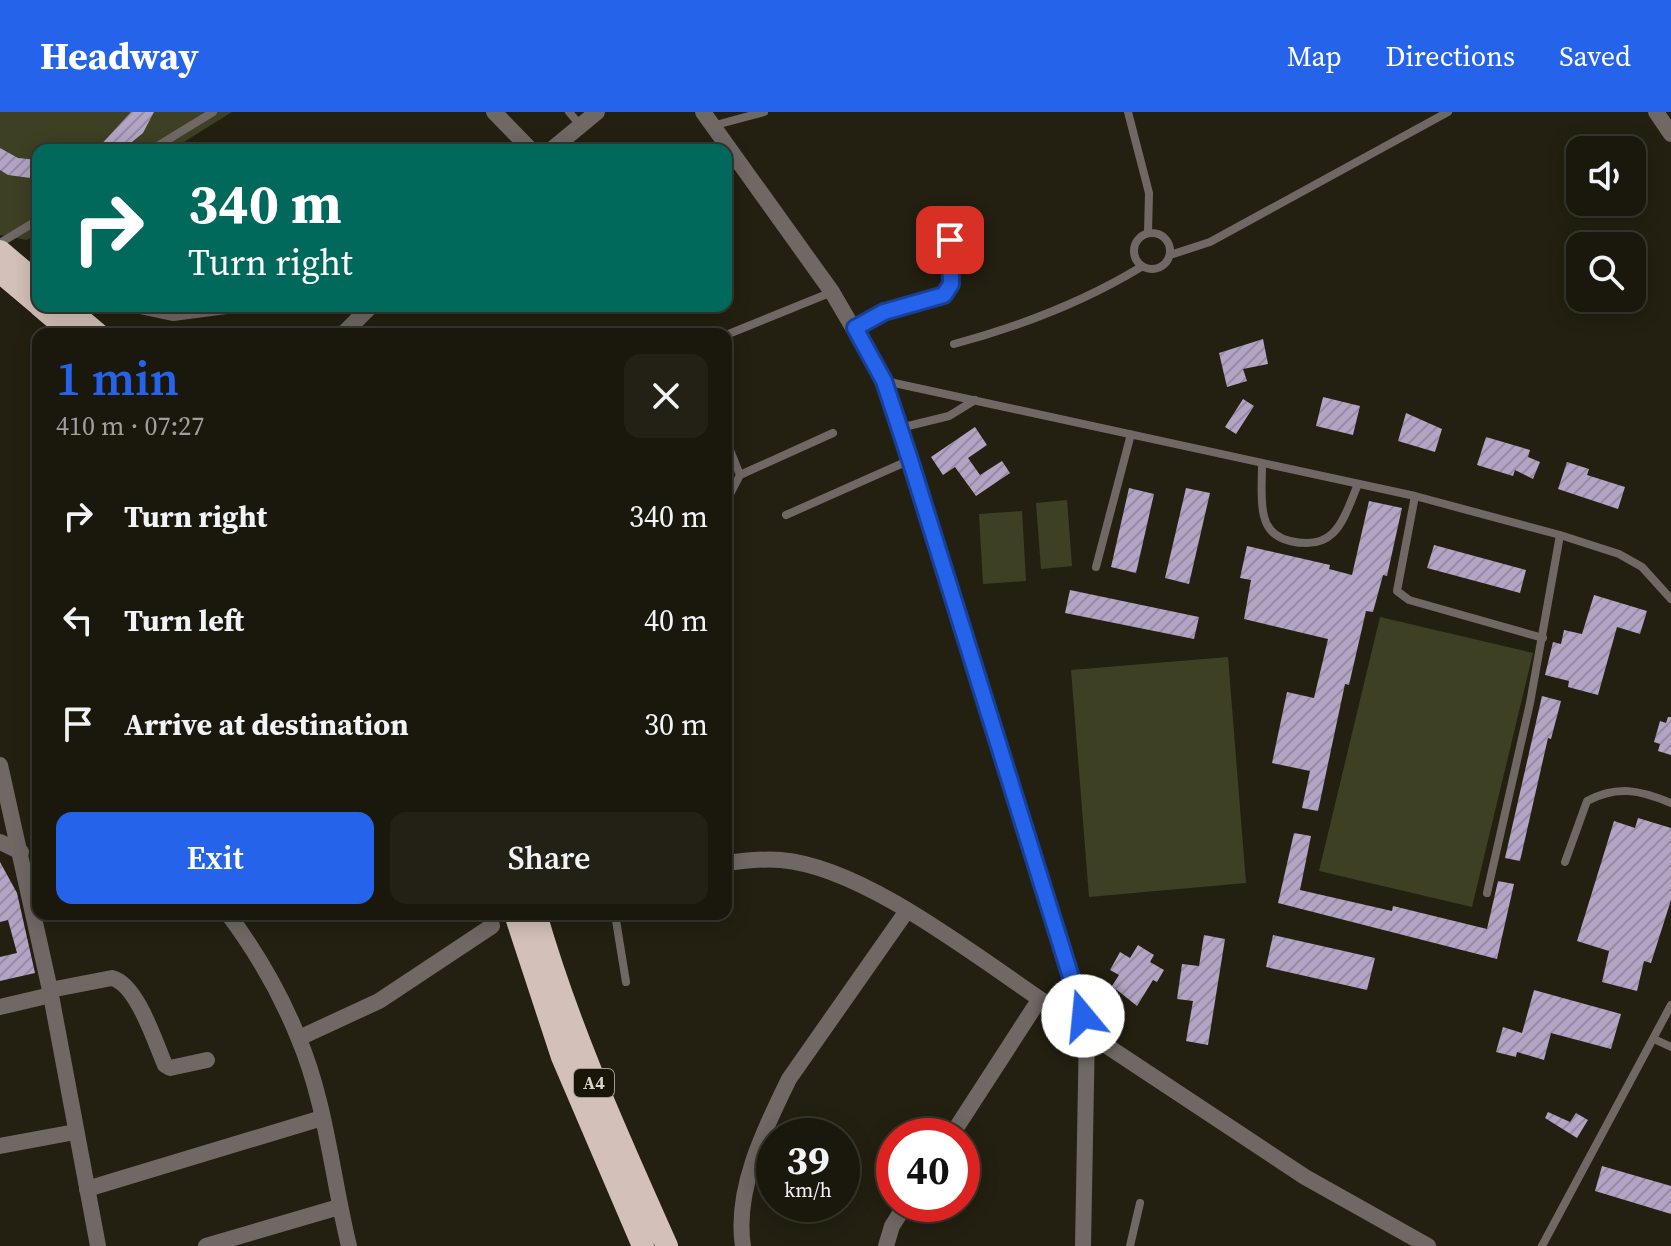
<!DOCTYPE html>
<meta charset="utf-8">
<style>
:root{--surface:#1a180d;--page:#232116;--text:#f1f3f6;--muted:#9fa09d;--line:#38372e;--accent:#2563eb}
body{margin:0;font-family:"Source Serif 4",serif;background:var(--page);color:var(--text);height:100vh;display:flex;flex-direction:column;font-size:30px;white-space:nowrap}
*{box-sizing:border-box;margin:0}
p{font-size:26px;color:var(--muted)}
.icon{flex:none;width:44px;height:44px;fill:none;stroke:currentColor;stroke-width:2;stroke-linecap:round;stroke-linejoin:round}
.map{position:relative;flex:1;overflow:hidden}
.drawer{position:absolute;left:32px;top:216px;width:700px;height:592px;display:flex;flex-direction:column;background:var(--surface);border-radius:16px;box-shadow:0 4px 20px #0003,0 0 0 2px var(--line)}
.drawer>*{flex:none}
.top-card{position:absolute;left:32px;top:32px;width:700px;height:168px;border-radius:16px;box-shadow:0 4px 20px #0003,0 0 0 2px var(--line);background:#00695c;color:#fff;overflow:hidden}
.tools{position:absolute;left:1566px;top:24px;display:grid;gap:16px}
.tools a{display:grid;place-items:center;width:80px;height:80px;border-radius:16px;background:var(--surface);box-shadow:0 4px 20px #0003,0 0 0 2px var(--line);font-size:40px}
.speed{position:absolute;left:756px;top:1006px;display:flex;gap:16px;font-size:40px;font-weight:700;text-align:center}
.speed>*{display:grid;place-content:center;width:104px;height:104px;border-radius:50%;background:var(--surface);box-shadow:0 4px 20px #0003,0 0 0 2px var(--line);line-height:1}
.speed small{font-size:20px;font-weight:400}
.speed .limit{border:12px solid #d22;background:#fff;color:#111}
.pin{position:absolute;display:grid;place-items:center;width:68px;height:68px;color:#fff;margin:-34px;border-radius:16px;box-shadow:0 4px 12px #0006}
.me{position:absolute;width:88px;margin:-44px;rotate:343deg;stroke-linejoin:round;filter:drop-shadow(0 0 6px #0008)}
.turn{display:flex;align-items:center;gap:28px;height:168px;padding:0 24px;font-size:36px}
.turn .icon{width:104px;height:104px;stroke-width:2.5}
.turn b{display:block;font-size:56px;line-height:68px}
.round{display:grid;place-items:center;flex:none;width:84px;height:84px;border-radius:16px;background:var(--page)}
.summary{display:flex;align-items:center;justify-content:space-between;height:136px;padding:0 24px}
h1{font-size:48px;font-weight:600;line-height:60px;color:var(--accent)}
.primary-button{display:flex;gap:16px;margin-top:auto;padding:16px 24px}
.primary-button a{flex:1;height:92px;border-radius:16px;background:var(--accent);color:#fff;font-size:32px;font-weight:600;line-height:92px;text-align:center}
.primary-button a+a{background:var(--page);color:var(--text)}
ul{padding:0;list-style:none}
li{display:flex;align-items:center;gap:24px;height:104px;padding:0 24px}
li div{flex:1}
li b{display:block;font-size:30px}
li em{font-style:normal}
header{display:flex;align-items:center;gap:48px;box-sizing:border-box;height:112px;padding:0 40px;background:var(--accent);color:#fff}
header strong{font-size:38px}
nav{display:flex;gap:44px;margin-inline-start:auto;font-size:28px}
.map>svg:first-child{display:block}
</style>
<header>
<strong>Headway</strong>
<nav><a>Map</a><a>Directions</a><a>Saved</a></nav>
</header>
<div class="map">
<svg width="1671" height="1134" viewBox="0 0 1671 1134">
<defs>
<pattern id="building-hatch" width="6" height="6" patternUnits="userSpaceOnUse" patternTransform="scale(2)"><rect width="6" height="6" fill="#b2a4c4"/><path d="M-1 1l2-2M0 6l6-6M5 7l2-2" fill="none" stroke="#968ba2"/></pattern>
</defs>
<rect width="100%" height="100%" fill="#232011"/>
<path fill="#3e4024" d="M0 0H232L171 38H38V121L27 128 0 123Z
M1067 388 1072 454 1041 457 1036 391Z
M1022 399 1026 469 983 472 979 402Z
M1380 505 1533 541 1472 795 1319 759Z
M1228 545 1246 771 1089 785 1071 558Z"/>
<path fill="url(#building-hatch)" d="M131 0H154L143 21 122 38H96Z
M0 36 18 46 38 48V67L8 63 0 58Z
M1263 227 1268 252 1243 257 1247 269 1227 275 1219 241Z
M1323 285 1360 294 1353 323 1316 314Z
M1243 287 1254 294 1236 322 1225 315Z
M1406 301 1442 317 1435 340 1398 329Z
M975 315 987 333 968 346 980 363 1002 349 1010 361 976 384 955 355 943 363 931 345Z
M1486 325 1530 338 1528 345 1540 350 1533 367 1515 358 1513 364 1477 353Z
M1567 350 1589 357 1587 363 1625 375 1618 397 1558 377Z
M1129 376 1154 382 1136 461 1111 455Z
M1186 376 1210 381 1189 472 1165 466Z
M1369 389 1402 396 1387 464 1383 463 1373 500 1366 499 1349 573 1345 572 1318 699 1302 696 1310 659 1272 651 1287 580 1314 586 1328 527 1244 507 1251 468 1240 466 1247 434 1330 453 1329 457 1352 463Z
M1434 433 1526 458 1520 481 1427 456Z
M1070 478 1199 505 1194 527 1065 501Z
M1594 483 1647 499 1640 522 1617 515 1598 583 1568 575 1569 569 1545 563 1553 530 1561 532 1564 518 1582 522Z
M1542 584 1561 589 1551 627 1548 626 1520 749 1505 746Z
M1668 605H1671V643L1658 639 1660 632 1654 630 1660 609 1666 611Z
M1638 706 1671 716V788L1651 851 1644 849 1637 879 1602 870 1609 839 1577 829 1614 709 1635 716Z
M1294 721 1311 724 1300 778 1392 799 1393 794 1487 817 1498 769 1514 772 1497 847 1278 791Z
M0 750 17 781 35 861 0 869V845L17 841 8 808 0 810Z
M1204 823 1225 827 1208 933 1186 929 1193 889 1177 887 1182 852 1199 854Z
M1273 823 1375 846 1367 878 1266 855Z
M1138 833 1154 843 1150 850 1164 858 1157 870 1153 868 1137 894 1112 874 1119 863 1110 858 1120 840 1130 846Z
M1534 878 1621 902 1611 937 1551 921 1544 948 1517 940 1516 945 1496 940 1503 915 1522 921Z
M1548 1000 1570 1010 1576 1001 1588 1008 1577 1026 1545 1006Z
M1602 1054 1671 1074V1102L1595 1079Z"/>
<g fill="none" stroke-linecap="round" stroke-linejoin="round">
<path stroke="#706865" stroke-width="8" d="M569 0 580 13
M1128 0 1149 81 1148 121
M712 14 764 0
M151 38 213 0
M1134 139a18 18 0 1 1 36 0a18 18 0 1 1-36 0Z
M0 131 38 108
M1170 143 1210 130 1448 0
M855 216 884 200 944 183 951 172 950 128
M726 223 832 180
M954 232C1021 214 1082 191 1141 155
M885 269 1415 384 1560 423 1619 442 1642 455 1671 487
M900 316 949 304 975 288
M726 328 740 363
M1262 353C1262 369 1260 389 1264 404 1267 418 1277 426 1290 429 1336 440 1343 408 1358 372
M1415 384 1397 479 1409 488 1543 526
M726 390 740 363 833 321
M786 403 910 348
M1096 455 1131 322
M1565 750 1587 689C1617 673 1640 678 1671 691
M1487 781 1530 591 1560 423
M615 802 626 870
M1654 927 1671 935
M1130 1134 1140 1091
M1542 1134 1671 893"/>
<path stroke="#706865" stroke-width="16" d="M494 0 531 38
M551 38 597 0
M140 194 173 201 226 194
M343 222 371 194
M0 730 21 740
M726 751C744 749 763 746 781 748 875 756 1004 868 1087 918L1083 1134
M228 802C255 838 281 883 298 925 326 990 332 1065 349 1134
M50 878 112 866C137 872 155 930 165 953L170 956 207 948
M0 895 51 883
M299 926 379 889 492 814
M951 1024 1039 888
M0 1034 75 1020
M87 1077 322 1006
M206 1134 339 1095
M743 1134C734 1078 765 1016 789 967L906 800
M886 1134 892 1114 906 1092"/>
<path stroke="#706865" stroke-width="16" d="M703 0 832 180 884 269 1087 918 1101 930 1305 1065 1428 1134
M1656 0 1671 22
M0 653 50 878 98 1134"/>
<path stroke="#d3c0b8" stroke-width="22" d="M0 139 38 171
M0 160 38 192
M40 194 73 222
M65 194 98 222
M515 802 562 945 643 1134
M536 802C569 917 618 1024 667 1134"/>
</g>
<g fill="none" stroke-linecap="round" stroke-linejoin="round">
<g stroke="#184099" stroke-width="20">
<path id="route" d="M950 128 951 172 944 183 884 200 855 216 884 269 910 348 1083 904"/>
</g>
<use href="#route" stroke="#2563eb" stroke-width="14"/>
</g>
<g text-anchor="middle" stroke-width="8" stroke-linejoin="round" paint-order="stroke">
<rect fill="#191608" stroke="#9d9a90" stroke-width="2" x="574" y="957" width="40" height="28" rx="6"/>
<g font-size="18" font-weight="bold" fill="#d5d3ca">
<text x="594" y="977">A4</text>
</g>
</g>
</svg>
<div class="tools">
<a><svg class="icon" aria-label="sound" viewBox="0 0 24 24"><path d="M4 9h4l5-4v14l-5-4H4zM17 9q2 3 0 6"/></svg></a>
<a><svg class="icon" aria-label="search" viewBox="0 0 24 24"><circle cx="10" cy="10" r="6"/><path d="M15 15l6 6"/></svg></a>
</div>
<div class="speed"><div>39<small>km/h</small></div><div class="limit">40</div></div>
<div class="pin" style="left:950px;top:128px;background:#d93025"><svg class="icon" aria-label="arrive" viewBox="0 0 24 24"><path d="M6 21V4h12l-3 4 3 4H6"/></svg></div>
<svg class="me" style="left:1083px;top:904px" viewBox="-20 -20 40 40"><circle r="19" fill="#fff"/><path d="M0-13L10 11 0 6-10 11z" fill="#2563eb"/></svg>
<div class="top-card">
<div class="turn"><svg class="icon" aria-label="right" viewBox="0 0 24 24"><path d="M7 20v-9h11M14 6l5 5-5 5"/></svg><div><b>340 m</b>Turn right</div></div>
</div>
<section class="drawer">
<div class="summary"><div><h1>1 min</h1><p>410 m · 07:27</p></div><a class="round"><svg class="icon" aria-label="close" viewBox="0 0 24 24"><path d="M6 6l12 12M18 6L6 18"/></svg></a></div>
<ul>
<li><svg class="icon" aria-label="right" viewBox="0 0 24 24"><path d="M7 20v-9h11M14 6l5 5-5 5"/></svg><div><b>Turn right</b></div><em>340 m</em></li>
<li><svg class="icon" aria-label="left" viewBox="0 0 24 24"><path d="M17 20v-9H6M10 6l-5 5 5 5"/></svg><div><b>Turn left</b></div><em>40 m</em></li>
<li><svg class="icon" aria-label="arrive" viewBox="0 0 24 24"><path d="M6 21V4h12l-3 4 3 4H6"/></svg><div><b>Arrive at destination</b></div><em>30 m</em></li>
</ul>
<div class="primary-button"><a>Exit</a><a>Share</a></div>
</section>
</div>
